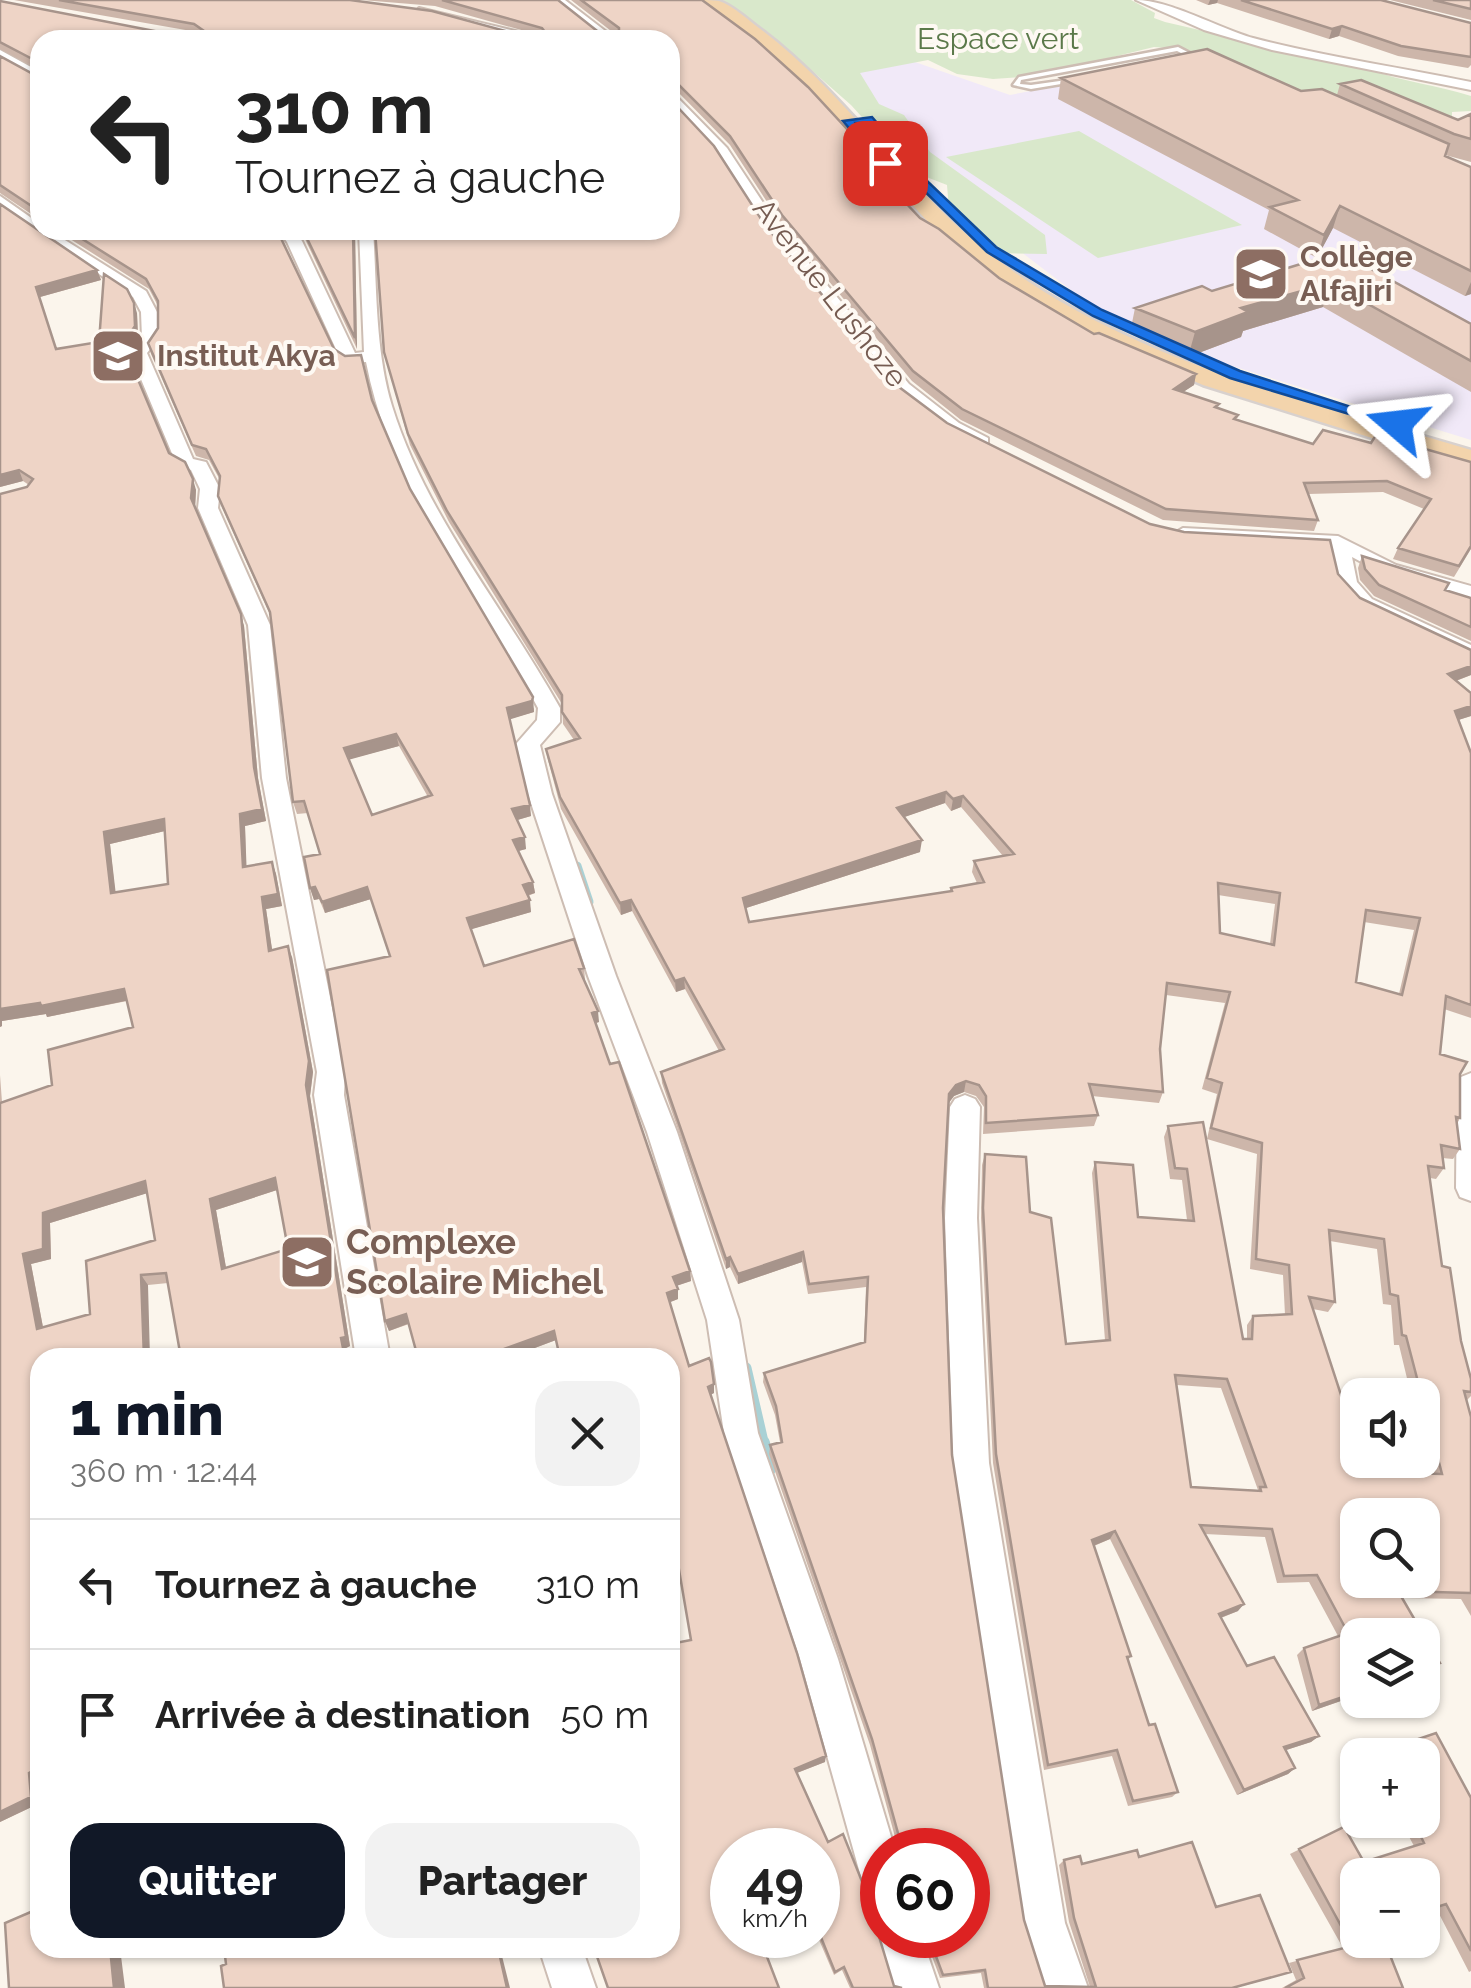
<!DOCTYPE html>
<html lang="fr">
<meta charset="utf-8">
<style>
:root{--surface:#fff;--page:#f2f2f2;--text:#222;--muted:#767676;--line:#e0e0e0;--accent:#111827}
body{margin:0;font-family:Raleway,sans-serif;background:var(--page);color:var(--text);height:100vh;display:flex;flex-direction:column;font-size:38px;white-space:nowrap}
*{box-sizing:border-box;margin:0}
p{font-size:32px;color:var(--muted)}
.icon{flex:none;width:55px;height:55px;fill:none;stroke:currentColor;stroke-width:2;stroke-linecap:round;stroke-linejoin:round}
.map{position:relative;flex:1;overflow:hidden}
.sheet{position:absolute;left:30px;top:1348px;width:650px;height:610px;display:flex;flex-direction:column;background:var(--surface);border-radius:30px;box-shadow:0 2px 8px #0004}
.sheet>*{flex:none}
.banner{position:absolute;left:30px;top:30px;width:650px;height:210px;border-radius:30px;box-shadow:0 2px 8px #0004;background:#fff;color:var(--text);overflow:hidden}
.buttons{position:absolute;left:1340px;top:1378px;display:grid;gap:20px}
.buttons a{display:grid;place-items:center;width:100px;height:100px;border-radius:20px;background:var(--surface);box-shadow:0 2px 8px #0004;font-size:50px}
.speed{position:absolute;left:710px;top:1828px;display:flex;gap:20px;font-size:50px;font-weight:700;text-align:center}
.speed>*{display:grid;place-content:center;width:130px;height:130px;border-radius:50%;background:var(--surface);box-shadow:0 2px 8px #0004;line-height:1}
.speed small{font-size:25px;font-weight:400}
.speed .limit{border:15px solid #d22;background:#fff;color:#111}
.pin{position:absolute;display:grid;place-items:center;width:85px;height:85px;color:#fff;margin:-42px;border-radius:20px;box-shadow:0 5px 15px #0006}
.me{position:absolute;width:110px;margin:-55px;rotate:287deg;stroke-linejoin:round;filter:drop-shadow(0 0 8px #0008)}
.turn{display:flex;align-items:center;gap:35px;height:210px;padding:0 40px;font-size:45px}
.turn .icon{width:130px;height:130px;stroke-width:2.5}
.turn b{display:block;font-size:70px;line-height:85px}
.round{display:grid;place-items:center;flex:none;width:105px;height:105px;border-radius:30px;background:var(--page)}
.summary{display:flex;align-items:center;justify-content:space-between;height:170px;padding:0 40px}
h1{font-size:60px;font-weight:800;line-height:75px;color:var(--accent)}
.action{display:flex;gap:20px;margin-top:auto;padding:20px 40px}
.action a{flex:1;height:115px;border-radius:30px;background:var(--accent);color:#fff;font-size:40px;font-weight:800;line-height:115px;text-align:center}
.action a+a{background:var(--page);color:var(--text)}
ul{padding:0;list-style:none}
li{display:flex;align-items:center;gap:30px;height:130px;padding:0 40px;border-top:2px solid var(--line)}
li div{flex:1}
li b{display:block;font-size:38px}
li em{font-style:normal}
.map>svg:first-child{display:block}
</style>
<div class="map">
<svg width="1471" height="1988" viewBox="0 0 1471 1988">
<rect width="100%" height="100%" fill="#fbf5ec"/>
<path fill="#f1e9f8" d="M912 61 1010 95 1088 80 1471 177V440L1197 355 1092 306 1008 242 836 73Z"/>
<path fill="#d9e8cb" d="M723 0H1131L1155 13 1154 18 1165 22 1369 69C1402 82 1437 85 1471 96V111L1452 112V121L1279 87 1179 49 1154 47 1035 76 993 79 957 74 928 60 860 73 879 104 904 115 930 152 1045 235 1047 254 996 253 949 209 947 185 911 171 851 105 769 33Z
M1079 131 1242 225 1098 258 946 157Z"/>
<g fill="none" stroke-linecap="round" stroke-linejoin="round">
<path stroke="#a9d1d5" stroke-width="9" d="M577 866 589 902"/>
<path stroke="#a9d1d5" stroke-width="11" d="M746 1368 764 1446"/>
<path stroke="#a9d1d5" stroke-width="14" d="M763 1443 769 1469"/>
<g stroke="#cdbdb3" stroke-width="5">
<path id="lane" d="M1178 47 1199 58 1194 59 1177 51 1021 80 1020 84 1031 85 1081 78 1079 81 1031 89 1013 85 1019 77Z"/>
</g>
<g stroke="#cdbdb3" stroke-width="4">
<path id="street" d="M552 0H565L617 40H604Z
M1136 0C1170 0 1218 28 1253 38 1324 57 1398 67 1471 82V90L1272 50 1204 30Z
M419 8 540 37 542 40H522L415 13Z
M0 50 40 72V81L0 59Z
M670 90 727 148 779 227 909 384 959 423 988 438V446C936 455 797 274 766 231 749 206 735 177 716 153 703 135 685 119 670 102Z
M0 196 40 224V230H49L146 291 157 312 158 339 147 353 193 459 206 462 220 489 218 508 270 625 286 778 345 1072 344 1095 390 1358H356L314 1095 317 1072 262 778 248 625 198 508 200 489 191 470 176 463 130 353 142 338 141 312 133 297 0 207Z
M278 230H293L302 241 355 353 364 352 359 230H373C377 288 375 350 392 406 426 516 505 609 560 708V722L540 745 552 794 616 976 677 1132 739 1320 758 1433 838 1659 895 1850H882V1898L867 1892 861 1877 800 1659 724 1433 707 1320 647 1132 588 976 528 794 516 744 537 720 538 708C476 594 391 492 366 362L349 363 340 358 287 242Z
M1183 528 1338 536 1396 565 1471 586V598L1382 573 1352 557 1357 582 1372 599 1471 645V660L1358 607 1337 583 1329 548 1176 538 1173 534Z
M1471 1073V1201L1460 1197 1456 1188 1457 1085 1461 1077Z
M965 1095 975 1099 980 1107 977 1218 989 1463 1065 1923 1088 1988H1044L1023 1923 953 1463 945 1218 950 1107 955 1099Z
M882 1925V1935H921L939 1988H895L879 1935Z
M539 1948H582L596 1988H552Z"/>
</g>
<g stroke="#d8d1ce" stroke-width="5">
<path id="primary" d="M697 0C703 0 713 0 719 1 734 6 750 22 763 31 840 90 894 170 966 234 1104 356 1300 399 1471 450V469L1203 385 1080 332 1022 299 950 246 810 93 757 45Z"/>
</g>
<use href="#lane" fill="#fff" fill-rule="evenodd"/>
<use href="#street" fill="#fff" fill-rule="evenodd"/>
<use href="#primary" fill="#f3d4ac" fill-rule="evenodd"/>
</g>
<path fill="#cdb6aa" fill-rule="evenodd" d="M14 0H350L520 35 532 33 435 6 362 0H558L601 34H615L571 0H702L883 168 882 178 920 218 999 278 1094 334 1196 374 1194 385 1183 392 1219 404 1218 408 1238 415 1237 420 1313 444 1371 443 1471 462V549L1454 577 1393 559 1398 548 1424 509 1383 492 1308 494 1318 520 1314 531 1163 520 961 420 912 381 782 225 730 145 673 87H670V40H40V70L0 49V1L175 35H200L197 32Z
M1196 0H1381L1471 23V65L1468 68 1398 56 1339 36 1329 39 1217 3 1208 5Z
M1390 0H1471V20Z
M0 56 35 75 40 73V220L0 193Z
M1061 78 1301 91 1337 95 1340 84 1458 120 1471 114V162L1445 155V156L1471 167V294L1465 296 1333 228 1317 258 1264 229 1269 210 1058 99Z
M0 204 97 270 101 280 40 297 56 349 99 342 137 313 138 337 127 354 169 453 196 490 195 507 244 626 258 778 266 821 245 826 246 866 272 862 276 874 282 906 266 909 272 950 292 957 313 1072 310 1096 350 1346 346 1348 168 1283 148 1285 40 1358V1777L38 1778 40 1803 0 1822V1075L2 1102 52 1085 133 1027 127 1001 47 1017 46 1014 2 1021V1026L0 1027V494L27 487 29 485 23 481 0 487ZM165 831 168 884 115 892 110 844ZM277 1190 288 1249 226 1268 216 1210ZM147 1193 155 1240 90 1314 43 1327 31 1264 51 1259 50 1223Z
M765 225 895 384 947 423 1150 524 1338 574 1360 598 1471 650V675L1456 681 1471 693V716L1458 720 1471 753V1018L1444 1009 1440 1054 1460 1074V1118L1457 1124 1460 1149 1453 1159 1442 1158 1444 1168 1436 1179 1430 1178 1442 1266 1471 1379V1396L1467 1400 1471 1417V1616L1461 1599 1402 1598 1430 1670 1358 1635V1695L1312 1711 1297 1655 1304 1648 1338 1636 1309 1582 1277 1583 1265 1537 1205 1534 1238 1611 1221 1618 1247 1666 1319 1736 1311 1742 1286 1750 1295 1768 1288 1774 1237 1795 1110 1539 1094 1546 1131 1656 1128 1660 1149 1725 1178 1792 1172 1797 1128 1806 1112 1756 1044 1770 993 1463 981 1218 982 1165 985 1154 1030 1212 1066 1344 1105 1340 1092 1173 1095 1162 1138 1217 1187 1220 1182 1180 1170 1179 1164 1137 1168 1126 1203 1122 1243 1339H1247V1325L1253 1316 1285 1315 1283 1275 1250 1269 1257 1154 1207 1139 1217 1094 1202 1089 1225 1003 1166 995 1160 1049 1163 1092 1159 1103 1092 1096 1098 1115 1094 1126 983 1134 984 1107 976 1096 964 1092 954 1096 949 1103 943 1208 952 1455 1024 1920 1045 1986 1090 1987 1069 1922 1059 1865 1064 1860 1082 1864 1139 1857 1216 1907 1282 1975 1235 1988H984L981 1973 940 1978 924 1935H968L897 1849 898 1848 870 1745 769 1454 770 1445 780 1442 775 1415 763 1382 764 1373 864 1342 866 1287 808 1294 802 1262 738 1284 730 1267 726 1269 662 1083 661 1072 719 1051 685 989 676 992 632 911 621 915 561 809 548 760 546 749 574 740 563 724 562 704 449 522 410 445 384 352ZM945 803 951 811 961 807 1003 856 974 861 972 872 977 883 951 888 950 891 749 922 746 908 920 852 904 817ZM1218 895 1275 904 1270 944 1220 933ZM1364 922 1414 930 1399 994 1356 982ZM1330 1241 1377 1249 1383 1304 1391 1305 1394 1345H1399L1411 1395H1422V1441L1431 1474 1365 1472 1313 1309 1328 1312 1335 1302ZM1177 1385 1221 1388 1258 1490 1191 1487Z
M56 230H277L334 349 372 400 410 489 534 709V712L509 719 531 816 517 820 526 849 518 851 533 882 535 893 528 896 531 912 471 929 484 966 584 968 585 979 584 980 599 1022 595 1023 690 1271 691 1281 676 1286 678 1299 670 1302 689 1366 714 1393 710 1395 825 1762 797 1773 828 1842 878 1933 894 1986 902 1988H850L842 1970 834 1975 817 1935 818 1850 608 1988 691 1640 679 1572 670 1575V1358L556 1340 508 1358H418L409 1324 389 1331 385 1321 390 956 371 899 325 913 319 899 314 900 310 888 320 854 308 813 297 814 293 802 271 617 222 507 218 496 220 480 209 460 196 456 151 354 148 343 158 328V306L149 289ZM399 746 428 797 372 815 349 759Z
M297 230H355L357 349 305 239Z
M1340 252 1471 324V392L1323 307 1243 331 1241 337 1188 357 1130 333 1135 308 1212 291Z
M1362 556 1446 590 1471 598V641L1374 596 1360 580 1358 568Z
M1471 1798V1971L1469 1972 1436 1908 1422 1912V1875H1358L1403 1988H1282L1296 1980 1289 1963 1343 1948 1290 1854 1344 1827 1364 1862 1414 1846 1400 1820H1422Z"/>
<path fill="#a7948b" d="M1210 0H1218L1217 3 1208 5Z
M1342 26 1339 36 1329 39 1332 29Z
M883 168 882 178 874 169Z
M1340 206 1333 228 1317 258 1324 235Z
M353 230H355L357 349 355 338Z
M97 270 101 280 40 297 36 287Z
M1471 282V294L1465 296Z
M1330 283 1323 307 1243 331 1241 337 1188 357 1195 332 1241 308Z
M134 303 137 313 138 337 127 354 123 344Z
M1196 374 1194 385 1171 400 1174 389Z
M19 470 23 481 0 487V475Z
M193 479 196 490 195 509 191 498Z
M241 614 244 626 258 778 266 821 245 826 247 879 243 867 240 814 254 767Z
M1471 666V675L1442 686 1448 674Z
M533 697 534 712 508 720 507 708Z
M1471 706V716L1449 723 1455 711Z
M396 734 399 746 348 760 344 748Z
M946 792 945 803 896 820 897 808Z
M963 796 961 807 951 811 953 799Z
M530 805 531 816 514 821 512 809Z
M164 819 169 830 110 844 117 904 111 893 104 832Z
M525 837 526 849 515 852 513 840Z
M922 840 920 852 743 909V898Z
M272 862 276 874 282 906 266 909 274 962 269 951 262 897Z
M533 882 535 893 525 896 523 885Z
M315 887 319 899 314 900 310 888Z
M367 887 371 899 325 913 322 902Z
M530 900 531 912 469 930 467 918Z
M631 900 632 911 621 915 620 903Z
M288 946 292 957 313 1072 310 1096 350 1346 346 1348 348 1358H345L341 1338Z
M684 978 685 989 676 992 675 981Z
M124 989 130 1000 47 1017 46 1014 2 1021V1026L0 1027V1009Z
M598 1011 599 1022 593 1024 592 1013Z
M966 1081 964 1092 954 1096 947 1105 949 1094 956 1085Z
M275 1178 280 1189 216 1210 228 1279 222 1269 210 1199Z
M145 1181 151 1192 50 1223 51 1259 31 1264 45 1338 37 1329 23 1254 43 1213Z
M803 1252 802 1262 738 1284V1274Z
M730 1257V1267L726 1269V1259Z
M690 1271 691 1281 673 1287V1277Z
M141 1275 148 1285 150 1358H144Z
M678 1289V1299L668 1303 667 1293Z
M406 1314 410 1323 389 1331 385 1321Z
M554 1331 556 1340 508 1358H479Z
M714 1384V1393L708 1396V1387Z
M1115 1531 1110 1539 1088 1548 1092 1540Z
M678 1564 679 1572 670 1575V1567Z
M1244 1604 1238 1611 1212 1621 1219 1614Z
M1358 1692V1695L1312 1711 1319 1705Z
M1319 1736 1311 1742 1277 1753 1284 1747Z
M826 1756 825 1762 794 1774 795 1769Z
M40 1767V1777L38 1778 40 1803 0 1822V1812L29 1773Z
M1295 1768 1288 1774 1237 1795 1244 1790Z
M787 1935H792L763 1952 764 1949Z
M110 1948H120L125 1988H114Z
M498 1948H500L510 1988H507Z"/>
<path fill="#eed4c6" stroke="#a7948b" stroke-width="2.5" fill-rule="evenodd" d="M59 0H350L432 11 520 35 545 32 542 28 442 0H558L601 34H619V28L581 0H702L755 39 808 87 883 168 874 169 920 218 939 229 999 278 1094 334 1099 333 1196 374 1174 389 1219 404 1215 407 1238 415 1234 419 1313 444 1323 430 1371 443 1376 435 1471 462V546L1459 566 1398 548 1431 499 1387 481 1304 483 1318 520 1166 509 962 409 913 371 782 215 730 136 672 78H670V40H40V63L0 42V1L175 35H200L204 31 194 24Z
M1241 0H1381L1471 23V57L1401 46 1342 26 1332 29Z
M1433 0H1471V9Z
M1207 49 1301 91 1322 89 1449 144 1445 156 1471 167V271L1340 206 1324 235 1270 207 1298 200 1061 78Z
M0 56 35 75 40 73V216L39 211 0 185Z
M1361 80 1458 120 1471 114V139L1454 134 1340 84Z
M670 99 714 146 765 225 895 384 947 423 1150 524 1184 532 1330 540 1338 574 1360 598 1471 650V666L1448 674 1471 693V706L1455 711 1471 753V1005L1446 996 1440 1054 1467 1062 1460 1074V1118L1456 1117 1460 1149 1441 1145 1444 1168 1428 1166 1442 1266 1450 1268 1461 1341 1471 1379V1392L1464 1391 1471 1417V1593L1398 1591 1440 1663 1422 1669V1635H1358V1692L1319 1705 1304 1648 1348 1633 1317 1575 1284 1576 1272 1529 1200 1525 1244 1604 1219 1614 1247 1666 1274 1657 1319 1736 1284 1747 1295 1768 1244 1790 1115 1531 1092 1540 1131 1656 1127 1657 1149 1725 1155 1724 1178 1792 1133 1801 1117 1750 1048 1765 996 1454 983 1208 985 1154 1026 1157 1030 1212 1051 1218 1066 1344 1110 1340 1095 1162 1133 1165 1138 1217 1194 1221 1187 1169 1175 1168 1168 1126 1203 1122 1243 1339H1252L1253 1316 1292 1314 1289 1265 1256 1259 1262 1143 1211 1128 1222 1083 1207 1078 1230 992 1167 983 1160 1049 1163 1092 1089 1084 1098 1115 986 1123V1096L979 1085 966 1081 956 1085 949 1094 943 1208 952 1455 1024 1920 1045 1986 1096 1987 1074 1918 1064 1860 1080 1856 1082 1864 1137 1850 1139 1857 1192 1842 1216 1907 1260 1895 1291 1972 1232 1988H988L985 1970 943 1975 928 1935H968V1850H890L897 1849 901 1844 872 1739 770 1445 782 1442 776 1406 764 1373 865 1342 868 1277 809 1284 803 1252 738 1274 730 1257 726 1259 661 1072 724 1049 684 978 675 981 631 900 620 903 560 797 546 749 580 738 562 712V695L447 511 408 434 384 352 375 230H670ZM946 792 953 799 963 796 1014 854 974 861 984 882 951 888 952 891 749 922 743 898 922 840 897 808ZM1218 883 1280 893 1274 945 1220 933ZM1366 910 1420 918 1402 995 1356 982ZM1329 1230 1384 1239 1390 1294 1398 1296 1402 1335 1406 1336 1442 1474 1365 1472 1362 1460H1358V1447L1309 1297 1335 1302ZM1175 1375 1227 1379 1266 1487H1260L1261 1491 1191 1487ZM1358 1515H1422V1580H1358Z
M0 204 97 270 36 287 56 349 99 342 104 274 127 289 134 303 135 326 123 344 169 453 185 462 193 479 191 498 241 614 254 767 262 809 240 814 243 867 272 862 278 894 262 897 269 951 288 946 309 1061 306 1085 346 1337 341 1338 345 1358H181L166 1273 141 1275 144 1358H40V1767L29 1773 31 1797 0 1812V1103L52 1085 48 1050 133 1027 124 989 41 1006 40 1003 0 1009V494L27 487 33 479 19 470 0 475ZM164 819 168 884 111 893 104 832ZM275 1178 288 1249 222 1269 210 1199ZM145 1181 155 1240 86 1261 90 1314 37 1329 23 1254 43 1249V1213Z
M68 230H277L334 349 345 356 361 355 372 400 410 489 533 697 532 701 507 708 530 805 512 809 525 837 513 840 533 882 523 885 530 900 467 918 484 966 574 939 584 968 579 969 598 1011 592 1013 610 1064 619 1062 690 1271 673 1277 678 1289 667 1293 689 1366 709 1358 711 1362 714 1384 708 1387 797 1653 826 1756 795 1769 828 1842 843 1834 865 1889 882 1918 878 1933 894 1986 902 1988H853L844 1967 835 1972 818 1930V1850H732V1935H787L764 1949 779 1988H608L594 1948H670V1644L691 1640 678 1564 670 1567V1358H560L554 1331 479 1358H418L406 1314 385 1321 327 970 390 956 367 887 322 902 315 887 310 888 304 857 320 854 304 801 293 802 270 612 218 496 220 476 206 449 192 445 148 343 158 328V301L146 279ZM396 734 432 795 372 815 344 748Z
M303 230H353L355 338Z
M1340 252 1471 324V361L1330 283 1241 308 1248 312 1195 332 1135 308 1202 286 1212 291Z
M1362 556 1449 583 1445 590 1471 598V627L1379 585 1365 569Z
M1436 1733 1471 1798V1951L1446 1904 1431 1909 1422 1892V1875H1358V1940H1384L1403 1988H1285L1304 1978 1297 1960 1352 1946 1299 1849 1344 1827 1364 1862 1424 1843 1413 1820H1422V1755H1371Z
M40 1908V1948H110L114 1988H9L5 1923Z
M224 1948H498L507 1988H224L221 1966 226 1964Z"/>
<path fill="#1a73e8" stroke="#114b97" stroke-width="2.5" d="M872 117 926 180 996 247 1102 310 1240 371 1404 424 1392 427 1230 378 1093 316 987 252 918 185 865 123H856L890 163 881 166 843 121Z"/>
<defs>
<g id="school-square" transform="scale(2.875)"><rect x="-9" y="-9" width="18" height="18" rx="4" fill="#8d6e63" stroke="#fef9f3"/><path d="M0-5L7-2L0 1L-7-2ZM-4 1L0 2.5L4 1V4Q0 6-4 4Z" fill="#fff"/></g>
</defs>
<g fill-rule="evenodd">
<use href="#school-square" x="1261" y="274"/>
<use href="#school-square" x="118" y="356"/>
<use href="#school-square" x="307" y="1262"/>
</g>
<g text-anchor="middle" stroke-width="8" stroke-linejoin="round" paint-order="stroke">
<g font-size="30" fill="#5b794a" stroke="#fef9f3">
<text x="998" y="49">Espace vert</text>
</g>
<g font-size="30" font-weight="bold" fill="#785e54" stroke="#fef9f3" text-anchor="start">
<text x="1300" y="267">Collège<tspan x="1300" dy="34">Alfajiri</tspan></text>
<text x="157" y="366">Institut Akya</text>
</g>
<g font-size="30" fill="#755b51" stroke="#fef9f3">
<text transform="translate(830 293) rotate(52)" y="10">Avenue Lushoze</text>
</g>
<g font-size="35" font-weight="bold" fill="#785e54" stroke="#fef9f3" text-anchor="start">
<text x="346" y="1254">Complexe<tspan x="346" dy="40">Scolaire Michel</tspan></text>
</g>
</g>
</svg>
<div class="buttons">
<a><svg class="icon" aria-label="sound" viewBox="0 0 24 24"><path d="M4 9h4l5-4v14l-5-4H4zM17 9q2 3 0 6"/></svg></a>
<a><svg class="icon" aria-label="search" viewBox="0 0 24 24"><circle cx="10" cy="10" r="6"/><path d="M15 15l6 6"/></svg></a>
<a><svg class="icon" aria-label="layers" viewBox="0 0 24 24"><path d="M12 4l9 5-9 5-9-5zM3 14l9 5 9-5"/></svg></a>
<a>+</a>
<a>−</a>
</div>
<div class="speed"><div>49<small>km/h</small></div><div class="limit">60</div></div>
<div class="pin" style="left:885px;top:163px;background:#d93025"><svg class="icon" aria-label="arrive" viewBox="0 0 24 24"><path d="M6 21V4h12l-3 4 3 4H6"/></svg></div>
<svg class="me" style="left:1397px;top:424px" viewBox="-20 -20 40 40"><path d="M0-17L14 15 0 8-14 15z" fill="#1a73e8" stroke="#fff" stroke-width="4"/></svg>
<div class="banner">
<div class="turn"><svg class="icon" aria-label="left" viewBox="0 0 24 24"><path d="M17 20v-9H6M10 6l-5 5 5 5"/></svg><div><b>310 m</b>Tournez à gauche</div></div>
</div>
<section class="sheet">
<div class="summary"><div><h1>1 min</h1><p>360 m · 12:44</p></div><a class="round"><svg class="icon" aria-label="close" viewBox="0 0 24 24"><path d="M6 6l12 12M18 6L6 18"/></svg></a></div>
<ul>
<li><svg class="icon" aria-label="left" viewBox="0 0 24 24"><path d="M17 20v-9H6M10 6l-5 5 5 5"/></svg><div><b>Tournez à gauche</b></div><em>310 m</em></li>
<li><svg class="icon" aria-label="arrive" viewBox="0 0 24 24"><path d="M6 21V4h12l-3 4 3 4H6"/></svg><div><b>Arrivée à destination</b></div><em>50 m</em></li>
</ul>
<div class="action"><a>Quitter</a><a>Partager</a></div>
</section>
</div>
